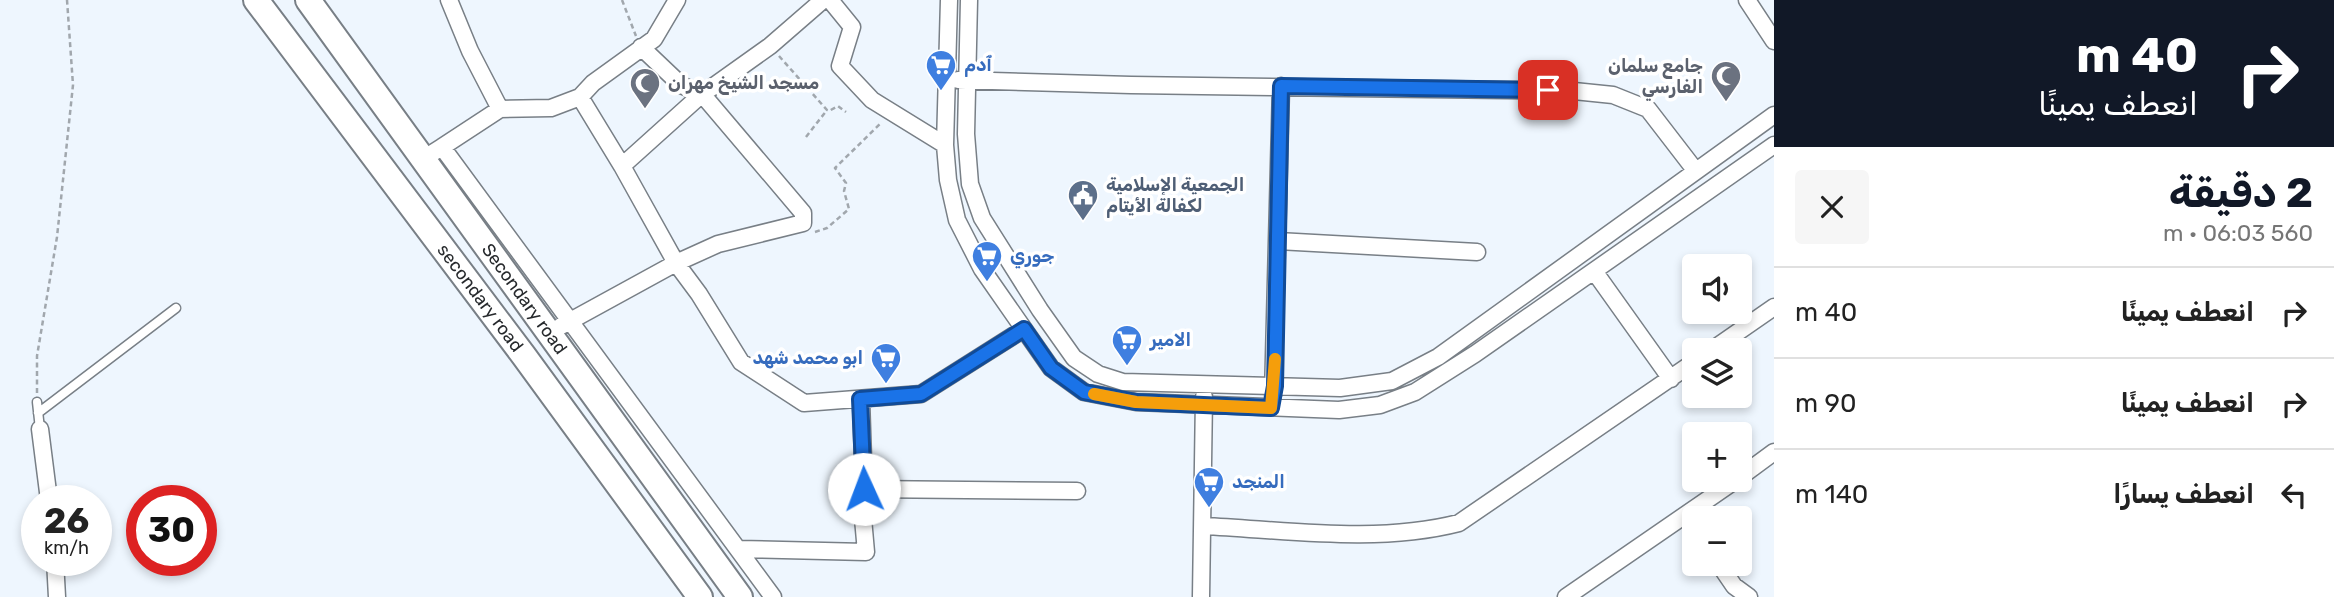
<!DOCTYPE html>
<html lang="ar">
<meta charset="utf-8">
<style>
:root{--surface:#fff;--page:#f6f6f6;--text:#222;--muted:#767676;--line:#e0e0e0;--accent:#111827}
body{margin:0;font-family:Rubik,Cairo,sans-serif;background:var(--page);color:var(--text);direction:rtl;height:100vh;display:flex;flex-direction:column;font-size:26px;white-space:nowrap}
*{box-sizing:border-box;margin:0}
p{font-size:23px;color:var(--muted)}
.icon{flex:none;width:38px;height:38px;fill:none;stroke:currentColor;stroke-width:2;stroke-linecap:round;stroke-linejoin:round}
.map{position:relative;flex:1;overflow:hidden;direction:ltr}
.side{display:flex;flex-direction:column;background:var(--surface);width:560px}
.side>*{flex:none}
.guide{background:#111827;color:#fff;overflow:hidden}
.controls{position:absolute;left:1682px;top:254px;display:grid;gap:14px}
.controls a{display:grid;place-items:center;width:70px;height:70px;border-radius:7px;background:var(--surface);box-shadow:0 4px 10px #0003;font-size:35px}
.speed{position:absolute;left:21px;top:485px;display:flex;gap:14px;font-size:35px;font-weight:700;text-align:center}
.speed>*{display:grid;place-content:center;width:91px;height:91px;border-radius:50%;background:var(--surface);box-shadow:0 4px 10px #0003;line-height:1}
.speed small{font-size:18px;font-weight:400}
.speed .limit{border:10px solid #d22;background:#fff;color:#111}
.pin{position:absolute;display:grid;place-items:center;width:60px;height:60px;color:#fff;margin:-30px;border-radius:14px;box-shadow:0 4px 10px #0006}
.me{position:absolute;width:77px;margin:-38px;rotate:358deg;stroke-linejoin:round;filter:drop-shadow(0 0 5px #0008)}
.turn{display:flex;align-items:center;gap:24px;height:147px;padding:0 21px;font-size:32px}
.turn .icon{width:91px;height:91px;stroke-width:2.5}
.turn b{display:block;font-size:49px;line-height:60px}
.round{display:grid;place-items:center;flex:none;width:74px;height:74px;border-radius:7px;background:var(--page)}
.overview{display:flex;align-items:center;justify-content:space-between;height:119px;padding:0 21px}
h1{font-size:42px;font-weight:700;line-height:52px;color:var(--accent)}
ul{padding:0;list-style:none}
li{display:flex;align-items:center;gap:21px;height:91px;padding:0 21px;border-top:2px solid var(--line)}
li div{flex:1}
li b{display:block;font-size:26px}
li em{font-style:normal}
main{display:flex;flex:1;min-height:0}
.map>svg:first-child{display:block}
</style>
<main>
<section class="side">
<div class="guide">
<div class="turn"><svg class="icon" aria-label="right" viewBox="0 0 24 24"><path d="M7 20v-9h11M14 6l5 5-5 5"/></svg><div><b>40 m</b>انعطف يمينًا</div></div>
</div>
<div class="overview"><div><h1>2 دقيقة</h1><p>560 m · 06:03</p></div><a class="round"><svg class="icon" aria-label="close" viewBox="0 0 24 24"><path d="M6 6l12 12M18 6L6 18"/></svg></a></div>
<ul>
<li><svg class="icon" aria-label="right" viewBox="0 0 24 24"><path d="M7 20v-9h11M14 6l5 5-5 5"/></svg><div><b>انعطف يمينًا</b></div><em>40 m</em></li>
<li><svg class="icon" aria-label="right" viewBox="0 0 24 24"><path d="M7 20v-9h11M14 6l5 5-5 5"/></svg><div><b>انعطف يمينًا</b></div><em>90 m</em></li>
<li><svg class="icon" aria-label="left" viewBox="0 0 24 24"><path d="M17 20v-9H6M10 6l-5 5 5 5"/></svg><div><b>انعطف يسارًا</b></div><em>140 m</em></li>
</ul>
</section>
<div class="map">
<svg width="1774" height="597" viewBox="0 0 1774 597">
<rect width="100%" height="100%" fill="#eef6fe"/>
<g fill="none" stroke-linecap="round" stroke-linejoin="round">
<g stroke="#787f86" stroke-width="11">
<path id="lane" d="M37 402 40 429
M38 413 176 308"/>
</g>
<g stroke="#787f86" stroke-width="19">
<path id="street" d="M449 0 470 51 500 109
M830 0 852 27 840 66 872 100 945 145
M949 0 945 145 948 180 957 220 982 269 1051 368 1084 392 1136 402 1339 410 1380 405 1415 392 1475 354 1774 145
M969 0 966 134 970 184 982 218 1040 310 1074 358 1098 374 1123 382 1340 388 1392 381 1438 357 1774 115
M1747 0 1774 41
M641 47 681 85 702 94 803 213V223L718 244 676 263 622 166 702 94 704 93 770 46 823 0
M958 80 1131 85 1574 91 1613 95 1648 109 1695 170
M580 97 622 166
M442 147 500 109 551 108 580 97 593 83 654 39 677 0
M423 159 442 147 773 597
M1278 241 1477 252
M1594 271 1671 379
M561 326 676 263 699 294 741 362 804 403 921 394 1024 329
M1712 350 1774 307
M1273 395 1281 86
M40 429 49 500
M1740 477 1774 452
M864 489 1077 491
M1204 526C1287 530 1377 544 1459 523L1694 362
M738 549 866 552 861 496 864 489 861 399
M55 560 57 597
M1719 564 1734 586 1749 597
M1201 597 1204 397
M1566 597 1736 480"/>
</g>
<g stroke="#787f86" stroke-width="28">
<g id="primary">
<path id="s1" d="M256 0 524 356 700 597"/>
<path id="s2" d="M308 0 740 597"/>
</g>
</g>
<path stroke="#a1a7ad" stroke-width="2.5" stroke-dasharray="5 3.5" stroke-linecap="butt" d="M622 0 636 36
M779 56 827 110 829 111 838 106 846 112
M806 137 827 110
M815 232 827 228 849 209 844 191 846 183 835 168 882 122
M37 393V356L57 237 73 85 67 0"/>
<use href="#lane" stroke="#fff" stroke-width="8"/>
<use href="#street" stroke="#fff" stroke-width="16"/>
<use href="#primary" stroke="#fff" stroke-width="24"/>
</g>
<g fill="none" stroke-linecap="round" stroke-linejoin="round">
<g stroke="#114b97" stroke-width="18">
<path id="route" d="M864 489 860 399 921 394 1024 329 1051 368 1084 392 1136 402 1271 408 1275 386 1281 86 1548 90"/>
</g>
<use href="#route" stroke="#1a73e8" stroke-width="12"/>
<path stroke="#f59e0b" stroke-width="12" d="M1094 394 1136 402 1271 408 1275 359"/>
</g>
<defs>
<g id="supermarket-pin" transform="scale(1.575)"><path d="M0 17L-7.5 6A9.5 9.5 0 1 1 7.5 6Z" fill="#3f7fe0" stroke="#fff"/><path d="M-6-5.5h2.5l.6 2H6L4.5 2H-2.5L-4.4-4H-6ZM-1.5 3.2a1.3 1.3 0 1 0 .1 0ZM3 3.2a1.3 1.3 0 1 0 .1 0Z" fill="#fff"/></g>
<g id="mosque-pin" transform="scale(1.575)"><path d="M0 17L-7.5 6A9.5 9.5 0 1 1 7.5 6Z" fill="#6b7280" stroke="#fff"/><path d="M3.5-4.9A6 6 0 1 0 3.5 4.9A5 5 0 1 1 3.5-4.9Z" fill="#fff"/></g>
<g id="civic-pin" transform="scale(1.575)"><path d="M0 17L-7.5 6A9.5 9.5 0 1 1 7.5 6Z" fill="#5c6f8a" stroke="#fff"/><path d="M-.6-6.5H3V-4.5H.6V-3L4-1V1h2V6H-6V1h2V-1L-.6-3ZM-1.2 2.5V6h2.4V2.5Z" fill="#fff"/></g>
</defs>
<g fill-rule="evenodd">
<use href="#supermarket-pin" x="941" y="65"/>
<use href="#mosque-pin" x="1726" y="76"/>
<use href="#mosque-pin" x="645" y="83"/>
<use href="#civic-pin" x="1083" y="195"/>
<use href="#supermarket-pin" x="987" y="256"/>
<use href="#supermarket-pin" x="1127" y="340"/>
<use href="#supermarket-pin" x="886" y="358"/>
<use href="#supermarket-pin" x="1209" y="482"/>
</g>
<g text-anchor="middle" stroke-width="7" stroke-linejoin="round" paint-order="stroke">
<g font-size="18" font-weight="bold" fill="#366cbe" stroke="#fff" text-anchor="start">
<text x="964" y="71">ٱدم</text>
<text x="1010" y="262">جوري</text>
<text x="1150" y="346">الامير</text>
<text x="863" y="364" text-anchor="end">ابو محمد شهد</text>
<text x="1232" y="488">المنجد</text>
</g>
<g font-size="18" font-weight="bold" fill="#5b616d" stroke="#fff" text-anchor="end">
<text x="1703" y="72">جامع سلمان<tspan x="1703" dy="21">الفارسي</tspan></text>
<text x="668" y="89" text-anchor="start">مسجد الشيخ مهران</text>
</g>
<g font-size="18" font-weight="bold" fill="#4e5e75" stroke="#fff" text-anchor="start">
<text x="1106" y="191">الجمعية الإسلامية<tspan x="1106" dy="21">لكفالة الأيتام</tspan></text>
</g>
<g font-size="18" fill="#272a2d" stroke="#fff">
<text dy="6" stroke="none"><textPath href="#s1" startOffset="373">secondary road</textPath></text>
<text dy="6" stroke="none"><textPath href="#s2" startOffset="369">Secondary road</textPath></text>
</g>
</g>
</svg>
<div class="controls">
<a><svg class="icon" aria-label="sound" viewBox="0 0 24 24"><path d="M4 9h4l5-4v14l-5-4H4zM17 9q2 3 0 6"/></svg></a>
<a><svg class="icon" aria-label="layers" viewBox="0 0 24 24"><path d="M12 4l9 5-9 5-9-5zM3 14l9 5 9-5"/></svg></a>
<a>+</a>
<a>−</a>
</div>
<div class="speed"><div>26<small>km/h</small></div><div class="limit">30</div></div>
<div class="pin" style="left:1548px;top:90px;background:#d93025"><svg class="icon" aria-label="arrive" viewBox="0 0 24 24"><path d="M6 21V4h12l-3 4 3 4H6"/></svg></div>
<svg class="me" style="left:864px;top:489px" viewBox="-20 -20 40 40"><circle r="19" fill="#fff"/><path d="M0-13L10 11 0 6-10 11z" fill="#1a73e8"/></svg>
</div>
</main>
